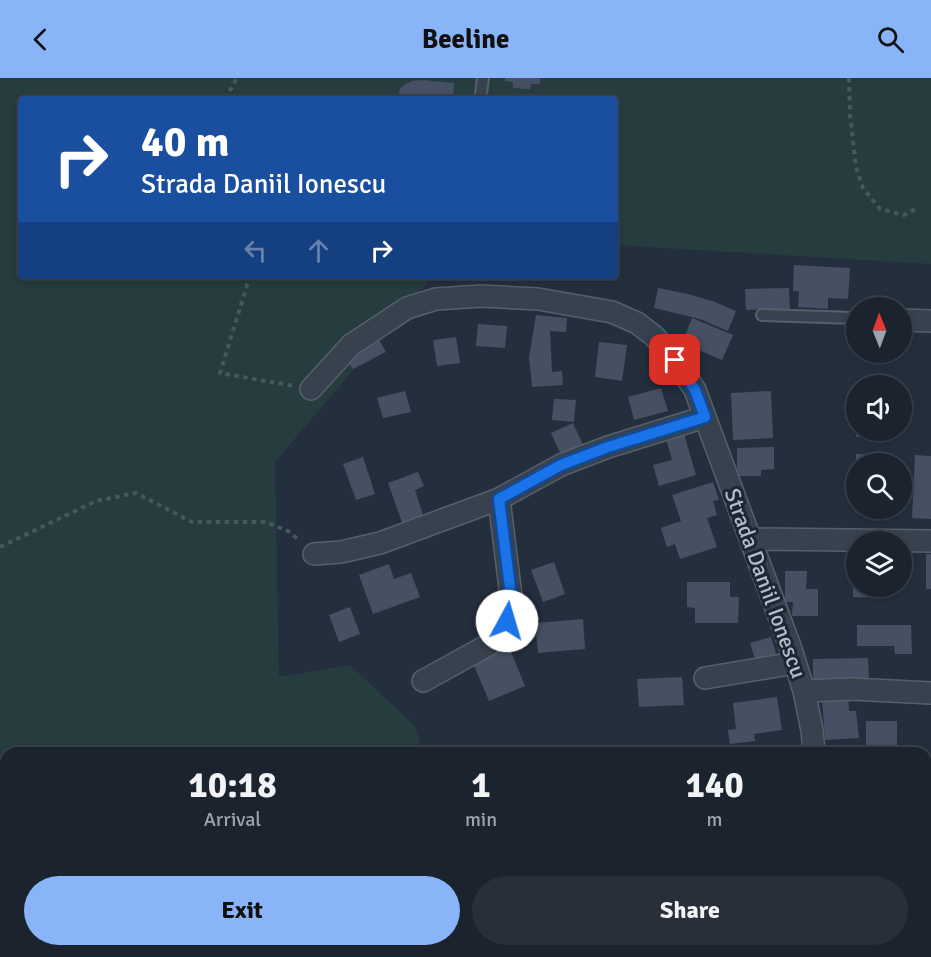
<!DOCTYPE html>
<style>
:root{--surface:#1b232e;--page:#282f3a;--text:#f1f3f6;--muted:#a0a4aa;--line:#39404a;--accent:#8ab4f8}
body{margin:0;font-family:Signika,sans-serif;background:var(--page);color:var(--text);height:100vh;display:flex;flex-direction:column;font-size:22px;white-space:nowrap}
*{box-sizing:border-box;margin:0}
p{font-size:20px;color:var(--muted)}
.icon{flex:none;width:33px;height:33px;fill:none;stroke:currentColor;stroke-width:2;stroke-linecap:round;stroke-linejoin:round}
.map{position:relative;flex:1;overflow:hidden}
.details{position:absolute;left:0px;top:669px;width:932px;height:210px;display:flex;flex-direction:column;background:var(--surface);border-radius:18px 18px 0 0;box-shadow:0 3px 9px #0003,0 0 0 2px var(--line)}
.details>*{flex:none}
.top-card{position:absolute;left:18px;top:18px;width:600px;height:183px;border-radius:6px;box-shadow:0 3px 9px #0003,0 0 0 2px var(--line);background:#1a4fa0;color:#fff;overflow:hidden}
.needle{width:39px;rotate:359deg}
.tools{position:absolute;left:846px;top:219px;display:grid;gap:12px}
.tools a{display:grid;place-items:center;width:66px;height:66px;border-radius:50%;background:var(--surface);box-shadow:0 3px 9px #0003,0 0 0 2px var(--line);font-size:30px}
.pin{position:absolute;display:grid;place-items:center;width:51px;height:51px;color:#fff;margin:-26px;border-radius:12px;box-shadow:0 3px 9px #0006}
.me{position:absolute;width:66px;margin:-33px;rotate:6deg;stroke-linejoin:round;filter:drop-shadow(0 0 4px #0008)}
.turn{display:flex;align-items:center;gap:21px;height:126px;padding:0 24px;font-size:27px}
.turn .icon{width:78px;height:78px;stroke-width:2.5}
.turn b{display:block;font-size:42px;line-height:51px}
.lanes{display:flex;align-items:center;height:57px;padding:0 24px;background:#0003;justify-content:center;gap:30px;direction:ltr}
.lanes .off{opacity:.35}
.eta{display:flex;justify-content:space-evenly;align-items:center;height:102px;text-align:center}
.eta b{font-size:36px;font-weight:700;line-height:42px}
.action{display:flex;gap:12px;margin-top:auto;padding:12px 24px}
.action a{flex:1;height:69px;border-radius:36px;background:var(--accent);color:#111;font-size:24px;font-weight:700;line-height:69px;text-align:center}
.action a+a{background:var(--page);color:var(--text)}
header{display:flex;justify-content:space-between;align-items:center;height:78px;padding:0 24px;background:var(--accent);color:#111;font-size:27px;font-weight:700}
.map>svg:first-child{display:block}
</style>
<header><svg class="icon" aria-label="back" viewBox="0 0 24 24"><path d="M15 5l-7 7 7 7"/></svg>Beeline<svg class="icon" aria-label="search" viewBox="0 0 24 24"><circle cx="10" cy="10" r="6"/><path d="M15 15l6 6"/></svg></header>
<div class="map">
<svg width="931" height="879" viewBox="0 0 931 879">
<rect width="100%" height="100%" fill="#242f3e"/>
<path fill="#263c3f" d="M0 0H931V186L615 167V21H21V198H433L275 384 279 599 350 587 415 648 423 675H6V873H635V879H0Z"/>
<path fill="#455162" d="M505 0H540V6H531L530 11 513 10V4L505 3Z
M422 2 454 5 453 21H397L400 11 404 7 412 3Z
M794 187 850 190 848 221 828 220V231L798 229 799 213H793Z
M658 210 688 216 715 224 736 233 728 253 700 241 654 230Z
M789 210 790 231 746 232 745 211Z
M536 237 567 240 566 254 550 253 552 294 562 293 563 307 532 309 529 279Z
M692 240 733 257 722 282 682 265Z
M478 246 507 248 505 270 476 268Z
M377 258 386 274 353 291 346 281Z
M456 259 460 285 437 288 433 262Z
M599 264 627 267 622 303 595 299Z
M661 310 668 333 634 342 628 319Z
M405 313 411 334 383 340 377 320Z
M771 313 773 360 733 362 731 315Z
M554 321 576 322 574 344 552 342Z
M573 345 584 369 562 379 551 355Z
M856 352H886V359H856Z
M684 356 696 397 659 408 653 387 672 382 666 361Z
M774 369V391L761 392V398H737V370Z
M856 376 888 377V386H856Z
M915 377 931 378V441L912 440Z
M363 379 375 416 356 422 343 386Z
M418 394 424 408 415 412 424 440 403 447 388 405Z
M713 404 719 422 713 423 717 437 707 440 717 469 680 481 675 466 667 469 661 450 681 443 672 417Z
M855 430H887L886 436 855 435Z
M926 476H931V511H926Z
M554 484 565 516 543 524 531 492Z
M389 486 394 501 411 495 420 519 373 536 359 497Z
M853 488H856V508H902V513H887V520L853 519Z
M785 493H807L806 511H818V538H792L793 524H785Z
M687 504H730V519H739L738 545H695V530L687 529Z
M350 529 360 556 339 564 329 537Z
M583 541 585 571 538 575 535 545Z
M857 547H911L912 576H895L894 568H857Z
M771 559 777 579 756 584 750 565Z
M509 569 525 608 489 623 473 585Z
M868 580 869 603 813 605V581Z
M682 599 684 627 639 629 637 601Z
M777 619 782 652 754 656 755 663 730 666 728 652 736 651 733 625Z
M848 619 849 633H856L859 660 825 662 822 621Z
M866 643H897V667H866Z
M649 873H688V879H649Z"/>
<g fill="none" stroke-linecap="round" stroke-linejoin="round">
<g stroke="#565f6c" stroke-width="14">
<path id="lane" d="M481 16 483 0
M762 237 856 240"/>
</g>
<g stroke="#565f6c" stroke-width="24">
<path id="street" d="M902 242 931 243
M311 311 351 267 407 230 436 221 481 218 538 221 612 234 637 245 654 258 675 282 695 312 791 571 804 613 812 652 814 675
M751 461 931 463
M314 476 341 474 380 465 499 421 561 387 608 369 705 339
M705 600 795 585
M423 603 490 566 500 557 507 543 510 532 511 518 499 421
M804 613 852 611 931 615
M833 873 834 879"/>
</g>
<path stroke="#44595c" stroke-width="4" stroke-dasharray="4.5 4.5" stroke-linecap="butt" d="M849 0 850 37 856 89 863 110 880 131 904 137 916 131
M225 21 237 0
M244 198 248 204 220 295 294 308
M0 469 96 423 136 415 192 444H266L288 453 300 463"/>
<use href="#lane" stroke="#38414e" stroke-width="10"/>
<use href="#street" stroke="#38414e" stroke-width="21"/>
</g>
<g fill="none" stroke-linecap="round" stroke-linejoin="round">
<g stroke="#114b97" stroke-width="15">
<path id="route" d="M507 543 510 532 511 518 499 421 561 387 608 369 705 339 695 312 675 282"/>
</g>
<use href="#route" stroke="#1a73e8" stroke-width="10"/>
</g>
<g text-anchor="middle" stroke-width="6" stroke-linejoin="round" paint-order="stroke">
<g font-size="22" fill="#b4bcc9" stroke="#1d2633">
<text transform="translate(766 505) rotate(70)" y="8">Strada Daniil Ionescu</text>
</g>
</g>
</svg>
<div class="tools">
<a><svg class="needle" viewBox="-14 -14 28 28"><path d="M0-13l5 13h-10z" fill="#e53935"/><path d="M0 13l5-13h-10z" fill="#a0a4aa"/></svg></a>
<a><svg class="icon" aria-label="sound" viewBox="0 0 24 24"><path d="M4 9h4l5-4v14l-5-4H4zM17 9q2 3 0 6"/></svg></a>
<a><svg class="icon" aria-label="search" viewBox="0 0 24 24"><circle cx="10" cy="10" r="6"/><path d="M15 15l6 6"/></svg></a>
<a><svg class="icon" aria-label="layers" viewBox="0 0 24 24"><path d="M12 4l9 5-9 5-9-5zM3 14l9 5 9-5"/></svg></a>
</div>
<div class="pin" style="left:675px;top:282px;background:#d93025"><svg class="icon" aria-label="arrive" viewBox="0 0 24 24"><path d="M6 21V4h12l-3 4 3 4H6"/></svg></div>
<svg class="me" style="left:507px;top:543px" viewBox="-20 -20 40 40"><circle r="19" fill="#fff"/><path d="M0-13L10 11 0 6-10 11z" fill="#1a73e8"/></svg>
<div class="top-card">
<div class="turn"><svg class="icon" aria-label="right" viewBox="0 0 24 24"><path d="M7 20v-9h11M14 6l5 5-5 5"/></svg><div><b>40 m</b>Strada Daniil Ionescu</div></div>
<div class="lanes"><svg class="icon off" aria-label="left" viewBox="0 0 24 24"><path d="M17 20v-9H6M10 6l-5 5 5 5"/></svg><svg class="icon off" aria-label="ahead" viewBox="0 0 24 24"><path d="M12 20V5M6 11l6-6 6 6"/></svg><svg class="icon" aria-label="right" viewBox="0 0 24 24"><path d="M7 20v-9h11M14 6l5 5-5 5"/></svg></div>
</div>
<section class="details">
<div class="eta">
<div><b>10:18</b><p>Arrival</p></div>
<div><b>1</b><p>min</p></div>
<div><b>140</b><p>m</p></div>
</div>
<div class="action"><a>Exit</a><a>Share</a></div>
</section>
</div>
